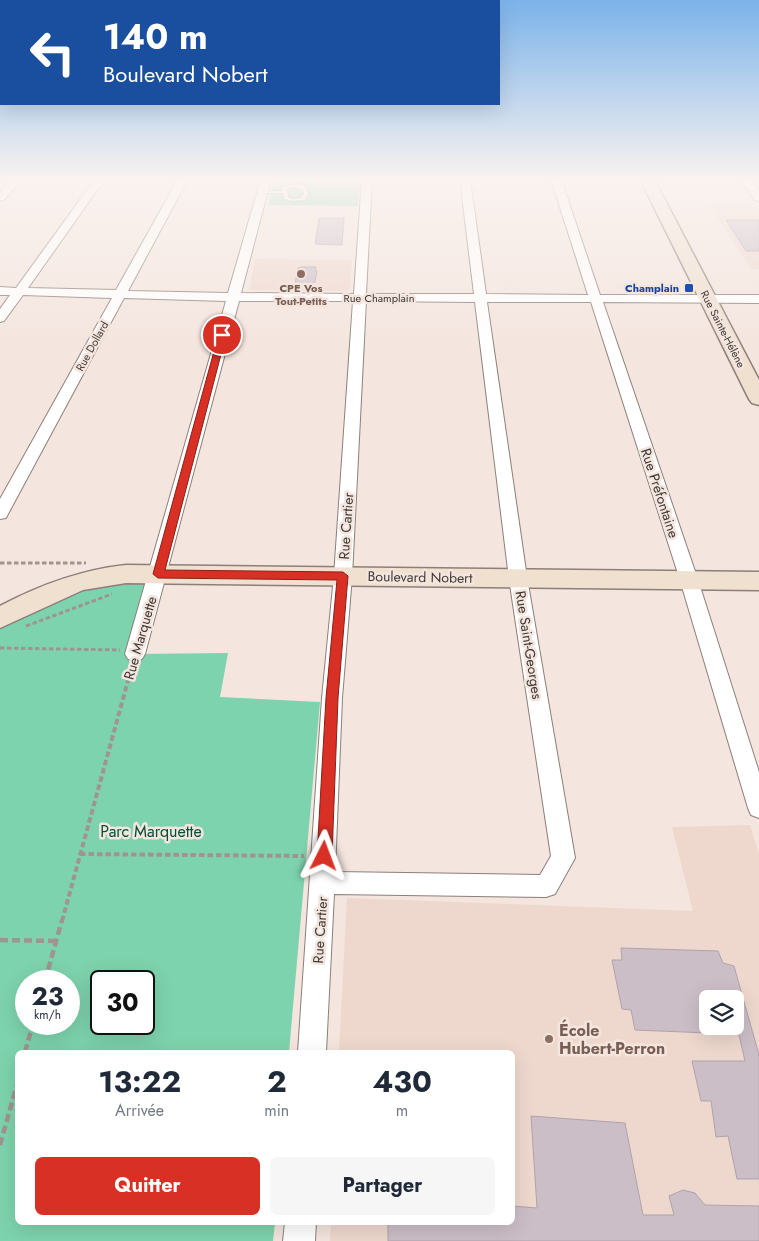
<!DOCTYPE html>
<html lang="fr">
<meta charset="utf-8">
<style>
:root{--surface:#fff;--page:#f6f6f7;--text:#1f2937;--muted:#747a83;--accent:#d93025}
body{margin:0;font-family:Jost,sans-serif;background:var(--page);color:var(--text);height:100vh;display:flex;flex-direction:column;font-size:19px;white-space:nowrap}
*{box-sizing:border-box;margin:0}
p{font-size:16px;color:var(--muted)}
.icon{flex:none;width:28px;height:28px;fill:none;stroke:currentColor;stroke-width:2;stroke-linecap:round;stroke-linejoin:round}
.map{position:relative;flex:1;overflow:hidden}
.sheet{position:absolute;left:15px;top:1050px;width:500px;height:175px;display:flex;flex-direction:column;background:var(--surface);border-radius:8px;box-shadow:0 5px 20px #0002}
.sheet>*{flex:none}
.hud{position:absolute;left:0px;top:0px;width:500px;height:105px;box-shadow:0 5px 20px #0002;background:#1a4fa0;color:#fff;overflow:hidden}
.tools{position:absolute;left:699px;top:990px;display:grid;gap:10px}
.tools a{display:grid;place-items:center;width:45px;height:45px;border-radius:8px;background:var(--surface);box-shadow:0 5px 20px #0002;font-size:25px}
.speed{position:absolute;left:15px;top:970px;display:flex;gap:10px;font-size:25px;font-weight:700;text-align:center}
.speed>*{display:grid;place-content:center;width:65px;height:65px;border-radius:50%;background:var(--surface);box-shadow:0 5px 20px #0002;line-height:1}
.speed small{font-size:12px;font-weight:400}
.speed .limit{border:2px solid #111;border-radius:8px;background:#fff;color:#111}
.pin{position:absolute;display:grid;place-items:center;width:42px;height:42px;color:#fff;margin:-21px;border:2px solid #fff;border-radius:50%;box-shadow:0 1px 5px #0007}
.me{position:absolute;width:55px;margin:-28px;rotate:3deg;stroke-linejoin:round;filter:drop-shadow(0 0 4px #0008)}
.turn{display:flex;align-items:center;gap:18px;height:105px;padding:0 20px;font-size:22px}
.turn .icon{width:65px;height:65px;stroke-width:2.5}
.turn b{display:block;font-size:35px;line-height:42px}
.eta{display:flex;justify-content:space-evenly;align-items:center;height:85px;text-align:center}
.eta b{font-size:30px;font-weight:700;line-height:35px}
.button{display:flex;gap:10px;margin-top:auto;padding:10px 20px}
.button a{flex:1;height:58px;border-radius:8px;background:var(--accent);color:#fff;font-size:20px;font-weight:700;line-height:58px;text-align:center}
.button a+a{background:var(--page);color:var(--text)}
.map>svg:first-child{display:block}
</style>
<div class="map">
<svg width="759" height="1241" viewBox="0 0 759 1241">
<rect width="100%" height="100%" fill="#f4e5de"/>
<path fill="#eed8ce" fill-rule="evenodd" d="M709 205H756L759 209V269H751Z
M255 259 352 260 350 289 346 291 249 290Z
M750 825 759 854V1241H330L331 1223 512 1222V1052H339L347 898 693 911 672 827ZM708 999H735V1026H708Z"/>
<path fill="#7dd3ad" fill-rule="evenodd" d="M275 179H360L358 206 268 205Z
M158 574 135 654 228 653 220 697 320 702 289 1052H18V1222L275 1223 273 1241H0V624L65 590ZM26 981H69V1024H26ZM101 981H144V1024H101Z"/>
<path fill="#cbbec7" stroke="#afa3ac" d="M319 218H344L342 245 315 244Z
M726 220H759V251H746Z
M301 267H316L315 271H317L315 282 309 284H295L298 268Z
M621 948 718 951 723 963 734 966 759 1055V1179H737L728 1136 716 1137 711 1101H701L692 1061H745L739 1035 735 1034V999H708V1033L635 1030 631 1010 622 1009 612 960H622Z
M531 1116 625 1123 643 1215H674L669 1196 683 1190 695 1193 705 1205 759 1206V1241H388V1222H512V1206L537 1208Z"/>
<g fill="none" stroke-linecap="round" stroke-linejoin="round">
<g stroke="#8c7f79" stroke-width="2">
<path id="lane" d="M295 184 302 185 307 189 308 194 305 200 292 201 284 199 283 193H262L260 192 262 191H282V187ZM292 187H297L303 190 304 194 301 198 292 199 288 197 287 189Z"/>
</g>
<g stroke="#8c7f79" stroke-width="2">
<path id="street" d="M12 179H22L4 200 0 201V192Z
M95 179H105L28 288 116 290 178 179H188L128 291 228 293 261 179H271L241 293 354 294 362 179H372L366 294H474L460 179H470L486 294 588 295 551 179H561L600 295H759V303L603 302 698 580 759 772V818L751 815 748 808 680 580 591 302H487L527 578 575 858 555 894 546 897 334 894 326 1052H298L322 698 334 576 353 301H239L145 654 142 659 135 661 128 659 125 654 226 301 124 298 8 514 6 518 0 519V499L112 298 23 295 4 321 0 322V309L10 295H0V287L16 288ZM366 301 475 302 509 578 551 856 540 875 335 872 342 698 352 576Z
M740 179H750L759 191V201L755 200Z
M285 1222H316L315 1241H283Z"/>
</g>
<g stroke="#8c7f79" stroke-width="3">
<path id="secondary" d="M640 179H654L759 380V405L752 403 749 399Z
M126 565 759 572V590L126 583 83 590 0 628V606C40 585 80 570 126 565Z"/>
</g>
<path stroke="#9f948f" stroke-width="3" stroke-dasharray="4.5 2.5" stroke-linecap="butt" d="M0 563H86
M26 626 112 594
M0 648 120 650"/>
<path stroke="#9f948f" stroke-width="4" stroke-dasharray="5.5 3" stroke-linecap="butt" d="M80 854 304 856
M62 921 132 666"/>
<path stroke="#9f948f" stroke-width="4.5" stroke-dasharray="8 4" stroke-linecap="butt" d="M0 940 56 941
M45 981 62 920
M25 1052 33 1024
M0 1145 18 1081"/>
<use href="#lane" fill="#fff" fill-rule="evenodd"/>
<use href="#street" fill="#fff" fill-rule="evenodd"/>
<use href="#secondary" fill="#efe0d0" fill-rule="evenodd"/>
</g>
<linearGradient id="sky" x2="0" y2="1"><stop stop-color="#7bb3ea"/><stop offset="0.51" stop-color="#faf3f0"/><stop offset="1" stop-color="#faf3f0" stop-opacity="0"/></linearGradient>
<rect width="759" height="352" fill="url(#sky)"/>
<path fill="#d93025" stroke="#8d1f18" d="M219 333 226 335 165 570 343 572 348 576 338 698 332 856 330 861 324 863 319 861 317 856 326 698 337 580 158 578 153 574Z"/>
<g fill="#8d6e63" stroke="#f4e5de" stroke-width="2">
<circle cx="301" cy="274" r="5"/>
<circle cx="549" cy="1039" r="5"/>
</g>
<rect fill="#1a4fb4" stroke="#f4e5de" stroke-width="2" x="684" y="283" width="10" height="10" rx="2.5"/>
<g text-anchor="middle" stroke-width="5" stroke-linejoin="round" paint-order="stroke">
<g font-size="11" font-weight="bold" fill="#785e54" stroke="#f4e5de">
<text x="301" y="292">CPE Vos<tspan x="301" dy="13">Tout-Petits</tspan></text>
</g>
<g font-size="11" font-weight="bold" fill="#164399" stroke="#f4e5de" text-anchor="end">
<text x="679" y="292">Champlain</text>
</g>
<g font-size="11" fill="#3e3835" stroke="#f4e5de">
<text x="379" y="302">Rue Champlain</text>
<text transform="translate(723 329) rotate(63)" y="4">Rue Sainte-Hélène</text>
<text transform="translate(92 346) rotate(-61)" y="4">Rue Dollard</text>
</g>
<g font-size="14" fill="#3e3835" stroke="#f4e5de">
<text transform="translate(660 493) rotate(72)" y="5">Rue Préfontaine</text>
<text transform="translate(346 526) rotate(-86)" y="5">Rue Cartier</text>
<text transform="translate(420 577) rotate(1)" y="5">Boulevard Nobert</text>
<text transform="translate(140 638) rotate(-74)" y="5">Rue Marquette</text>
<text transform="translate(529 645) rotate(81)" y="5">Rue Saint-Georges</text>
<text transform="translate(320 930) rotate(-86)" y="5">Rue Cartier</text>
</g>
<g font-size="16" fill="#004f36" stroke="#f4e5de">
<text x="151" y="837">Parc Marquette</text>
</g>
<g font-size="16" font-weight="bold" fill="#785e54" stroke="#f4e5de" text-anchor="start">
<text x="559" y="1036">École<tspan x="559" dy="18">Hubert-Perron</tspan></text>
</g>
</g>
</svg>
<div class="tools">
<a><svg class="icon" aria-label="layers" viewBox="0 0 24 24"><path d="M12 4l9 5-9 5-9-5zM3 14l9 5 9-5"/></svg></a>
</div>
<div class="speed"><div>23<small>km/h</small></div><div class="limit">30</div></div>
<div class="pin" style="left:222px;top:335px;background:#d93025"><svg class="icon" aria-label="arrive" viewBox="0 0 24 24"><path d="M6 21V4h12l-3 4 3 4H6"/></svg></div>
<svg class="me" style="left:324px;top:856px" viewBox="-20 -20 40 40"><path d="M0-17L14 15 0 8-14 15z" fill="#d93025" stroke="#fff" stroke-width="4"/></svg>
<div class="hud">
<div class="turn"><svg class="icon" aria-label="left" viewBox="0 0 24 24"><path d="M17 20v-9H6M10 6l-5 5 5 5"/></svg><div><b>140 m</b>Boulevard Nobert</div></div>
</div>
<section class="sheet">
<div class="eta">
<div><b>13:22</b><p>Arrivée</p></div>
<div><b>2</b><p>min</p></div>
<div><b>430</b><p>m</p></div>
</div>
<div class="button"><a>Quitter</a><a>Partager</a></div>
</section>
</div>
